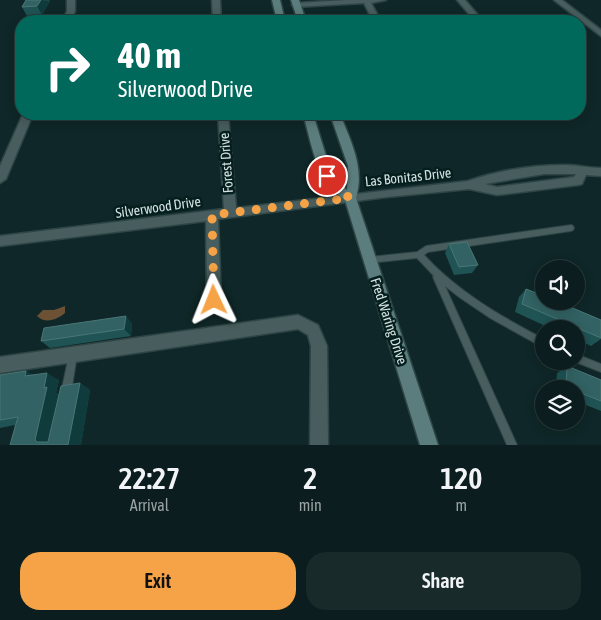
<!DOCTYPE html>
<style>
:root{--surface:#0b1d1e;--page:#192a2b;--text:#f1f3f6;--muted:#9aa2a4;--line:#2b3b3c;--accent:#f5a346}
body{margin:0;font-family:"Asap Condensed",sans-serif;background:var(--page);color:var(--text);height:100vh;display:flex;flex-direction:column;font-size:19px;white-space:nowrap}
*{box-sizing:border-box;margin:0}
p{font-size:16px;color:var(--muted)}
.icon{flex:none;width:28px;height:28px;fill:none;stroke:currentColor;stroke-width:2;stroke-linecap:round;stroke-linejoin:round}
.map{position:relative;height:445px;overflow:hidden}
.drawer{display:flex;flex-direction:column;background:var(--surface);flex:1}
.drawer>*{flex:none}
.banner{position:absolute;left:15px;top:15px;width:571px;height:105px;border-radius:20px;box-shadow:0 2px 12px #0003,0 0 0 1px var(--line);background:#00695c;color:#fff;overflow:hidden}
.fabs{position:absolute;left:535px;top:260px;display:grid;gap:10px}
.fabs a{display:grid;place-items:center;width:50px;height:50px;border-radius:50%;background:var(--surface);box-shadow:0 2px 12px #0003,0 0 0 1px var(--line);font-size:25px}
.pin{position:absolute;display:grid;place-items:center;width:42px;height:42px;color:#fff;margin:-21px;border:2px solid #fff;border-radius:50%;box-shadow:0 1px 5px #0007}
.me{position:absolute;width:55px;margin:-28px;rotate:358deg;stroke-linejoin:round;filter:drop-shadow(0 0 4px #0008)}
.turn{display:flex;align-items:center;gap:18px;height:105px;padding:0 20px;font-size:22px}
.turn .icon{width:65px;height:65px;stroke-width:2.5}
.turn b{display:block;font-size:35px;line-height:42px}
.eta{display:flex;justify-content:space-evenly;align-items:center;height:85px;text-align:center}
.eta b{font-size:30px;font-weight:600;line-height:35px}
.cta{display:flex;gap:10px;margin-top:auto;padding:10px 20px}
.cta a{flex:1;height:58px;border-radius:20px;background:var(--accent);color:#111;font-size:20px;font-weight:600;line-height:58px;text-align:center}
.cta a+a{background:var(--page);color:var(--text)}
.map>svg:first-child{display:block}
</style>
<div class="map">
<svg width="601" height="445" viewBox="0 0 601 445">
<rect width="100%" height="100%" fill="#0f2728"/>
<path fill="#6c5135" d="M65 306V313C57 320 45 324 37 316L43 310H54Z"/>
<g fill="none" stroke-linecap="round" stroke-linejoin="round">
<g stroke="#2e4546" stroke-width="2">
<path id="lane" d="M571 225 573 226 574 228 573 230 571 231 428 252 424 255C458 292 500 316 544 339V348L490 318 459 297 445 286 517 445H507L433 277 434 276 417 258 369 263 366 262 365 260 366 258 369 257 417 252 426 246Z
M73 351 76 352 77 355 71 393 69 396 66 398 63 396 61 393 69 355 70 352Z
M576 354 601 364V372L573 361H576Z"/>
</g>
<g stroke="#2e4546" stroke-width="3">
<path id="street" d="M67 0H75V11L71 21H63L67 11Z
M212 0H220L221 21H213Z
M346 0H386L371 3 381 21H373L364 3 296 7 292 5 296 3Z
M457 0H465L483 21H475Z
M554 0H562L601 30V36Z
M23 114H33L6 179 0 183V166Z
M218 114H228L236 208 468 181C499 170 533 165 566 165 577 165 589 168 601 168V176L586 175 582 184 578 185 497 195 469 189 387 197 218 219 221 300 219 305 214 307 209 305 207 300 206 221 0 246V236L224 209ZM544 174H576L574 177 497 187 485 184Z
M298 315 318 325 327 346 328 445H310L311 346 308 335 298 329 0 373V357Z"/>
</g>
<g stroke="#2e4546" stroke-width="3">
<path id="secondary" d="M272 0H280L285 21H277Z
M291 0H299L306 21H298Z
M303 114H313L332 175 347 190 348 166 330 114H340C351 142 365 168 356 198L438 445H420L345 200C315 179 313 148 303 114Z"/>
</g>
<use href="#lane" fill="#485d5d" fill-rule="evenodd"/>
<use href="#street" fill="#485d5d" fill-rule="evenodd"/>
<use href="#secondary" fill="#5c7d7d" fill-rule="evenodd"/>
</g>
<path fill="#1f5354" d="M26 0H49L50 1 42 15 27 16 22 7Z
M449 244 478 265 472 273 454 275 445 253Z
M526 289 601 320V339L591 346 576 339V329H552L515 312 519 297Z
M132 323 131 336 50 348 41 341Z
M567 366 601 380V411L576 401V389H556L557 373Z
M0 375H33L59 380 56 393 59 394 80 383 90 390 81 445H10L15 425 0 428Z"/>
<path fill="#103b3c" d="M41 0 50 1 42 15 37 6Z
M126 316 132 323 131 336 124 329Z
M26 371 39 378 25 376Z
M47 373 59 380 56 393 59 394 49 445 37 442 35 440 44 388Z
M80 383 90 390 81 445H68Z"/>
<path fill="#326263" stroke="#4b7677" d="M26 0H41L37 6 22 7Z
M467 242 478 265 459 267 449 244Z
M526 289 544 296V301H556L601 320V338L522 304Z
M126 316 124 329 41 341 44 328Z
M567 366 601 380V401L576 391V389H572L566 386Z
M26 371 25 376 47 373 44 388 47 387 35 440 37 442H48L61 386 80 383 68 445H10L18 417 0 420V375Z"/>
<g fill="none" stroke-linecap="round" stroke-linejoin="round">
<path stroke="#f5a346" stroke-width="9" stroke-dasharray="0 16.2" d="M214 300 212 215 350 198 336 188 327 176"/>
</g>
<g text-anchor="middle" stroke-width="5" stroke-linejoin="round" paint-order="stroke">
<g font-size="14" fill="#d3e1e1" stroke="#051e1e">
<text transform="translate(226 163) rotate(-94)" y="5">Forest Drive</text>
<text transform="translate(408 177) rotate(-6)" y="5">Las Bonitas Drive</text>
<text transform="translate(158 207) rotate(-8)" y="5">Silverwood Drive</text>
<text transform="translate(389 321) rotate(72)" y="5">Fred Waring Drive</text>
</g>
</g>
</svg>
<div class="fabs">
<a><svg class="icon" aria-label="sound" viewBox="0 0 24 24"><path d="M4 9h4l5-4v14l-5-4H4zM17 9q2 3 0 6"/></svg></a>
<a><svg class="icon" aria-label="search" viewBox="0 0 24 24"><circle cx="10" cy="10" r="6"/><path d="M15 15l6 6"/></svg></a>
<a><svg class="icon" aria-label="layers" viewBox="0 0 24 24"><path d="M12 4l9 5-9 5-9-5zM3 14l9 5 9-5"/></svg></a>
</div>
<div class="pin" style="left:327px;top:176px;background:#d93025"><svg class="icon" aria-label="arrive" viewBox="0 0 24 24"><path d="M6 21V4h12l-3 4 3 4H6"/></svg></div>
<svg class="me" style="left:214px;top:300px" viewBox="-20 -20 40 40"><path d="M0-17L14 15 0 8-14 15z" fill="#f5a346" stroke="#fff" stroke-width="4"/></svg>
<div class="banner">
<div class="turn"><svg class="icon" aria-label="right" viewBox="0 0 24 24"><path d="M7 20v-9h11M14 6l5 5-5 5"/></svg><div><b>40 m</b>Silverwood Drive</div></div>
</div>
</div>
<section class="drawer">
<div class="eta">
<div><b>22:27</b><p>Arrival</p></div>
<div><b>2</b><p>min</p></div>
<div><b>120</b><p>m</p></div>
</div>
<div class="cta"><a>Exit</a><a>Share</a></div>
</section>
